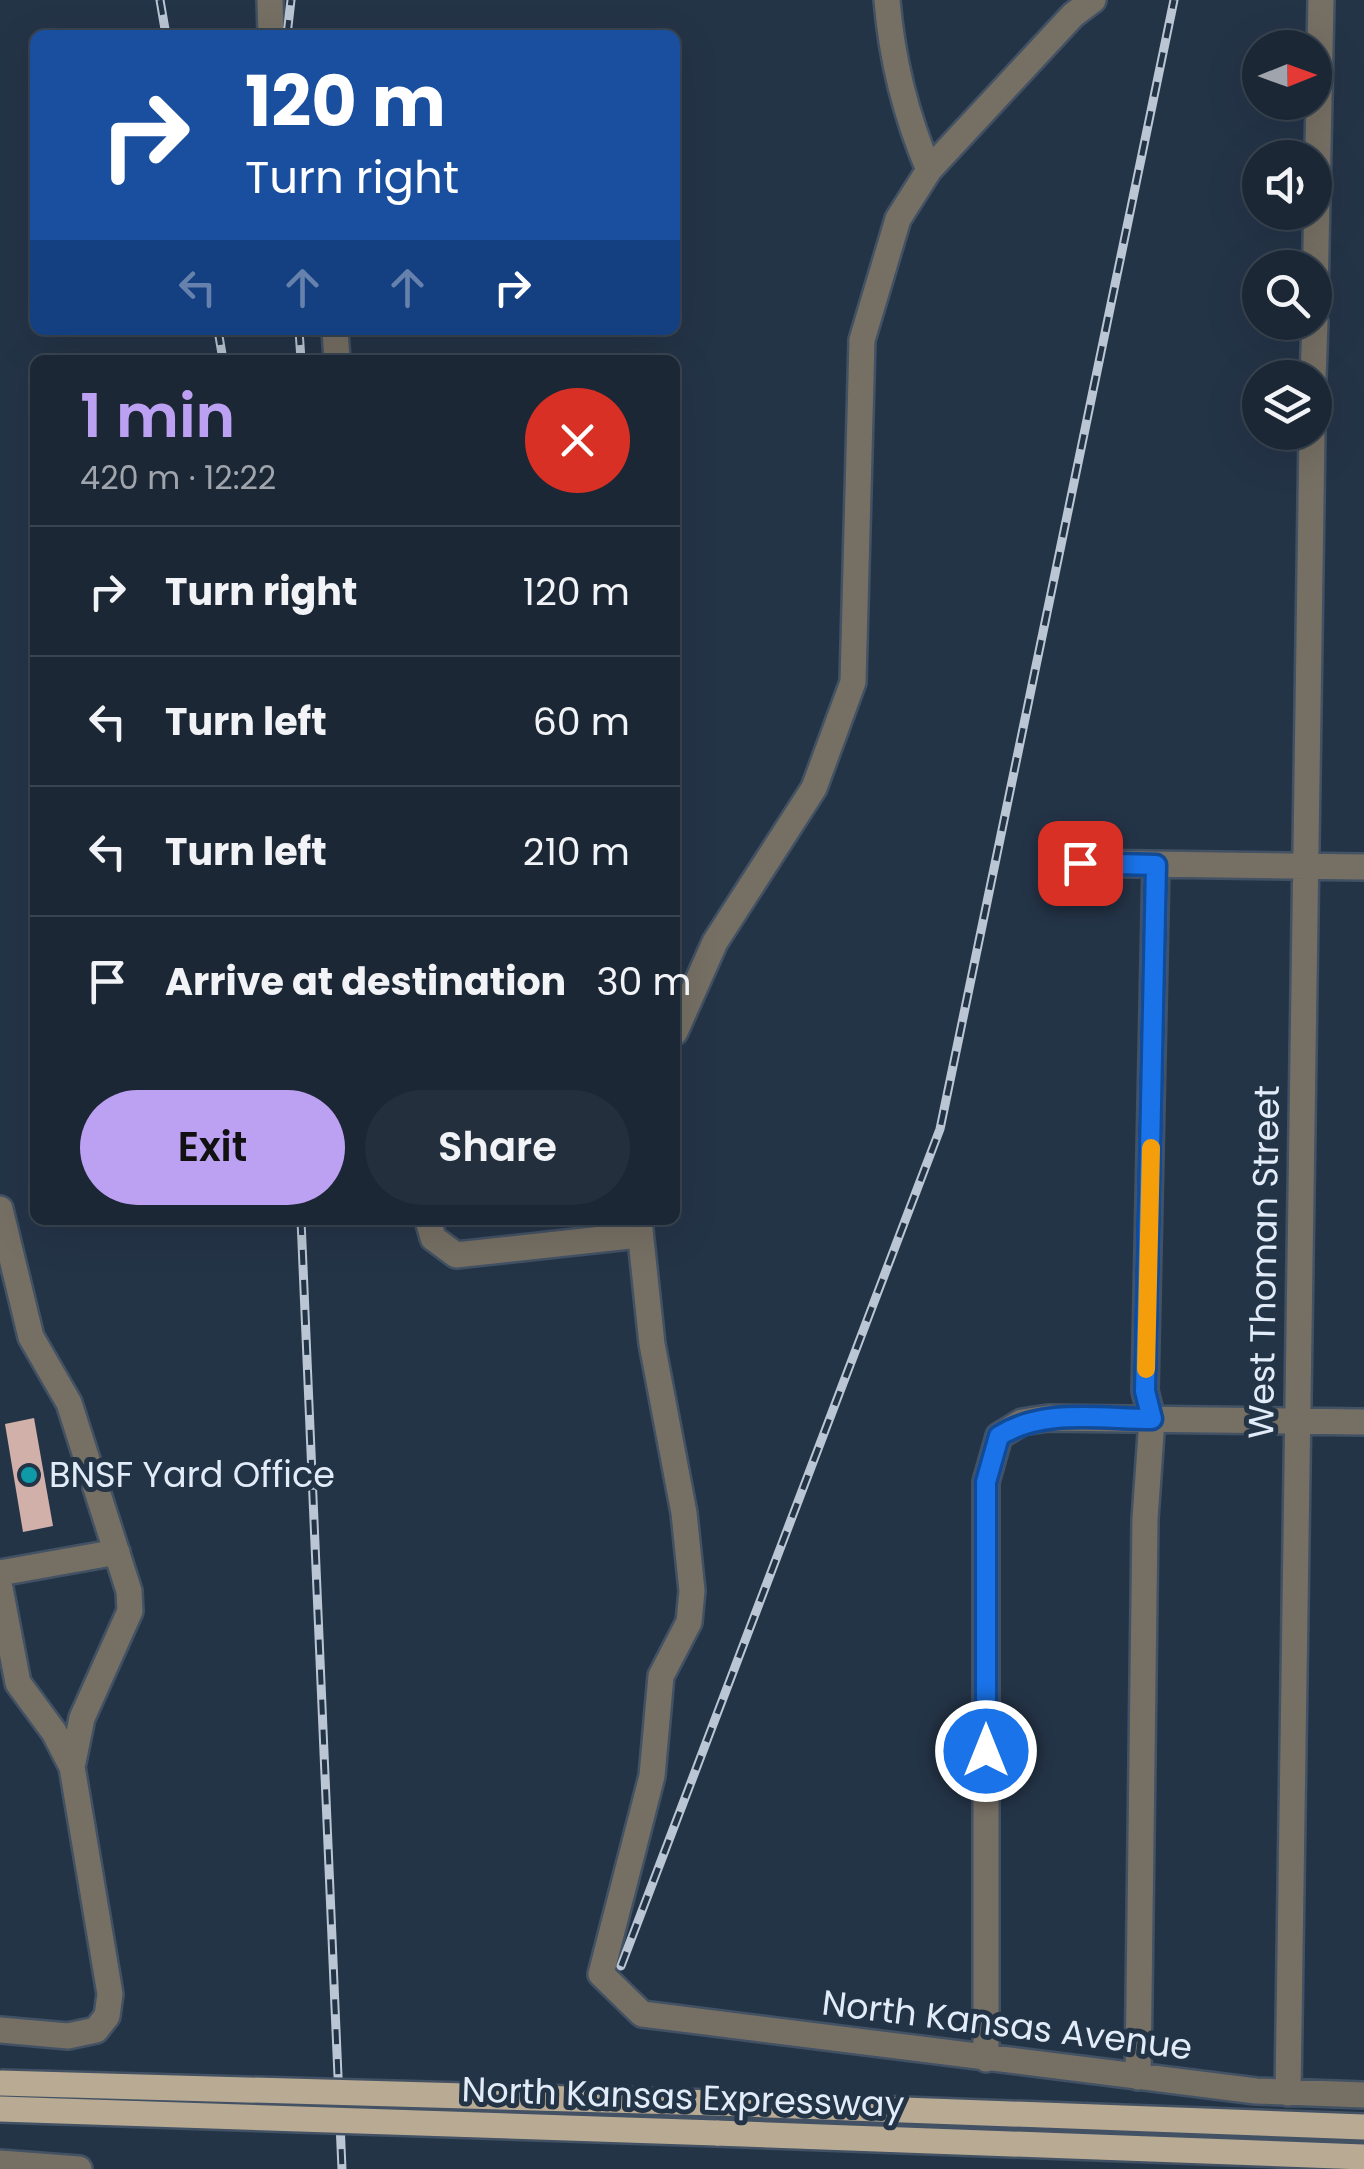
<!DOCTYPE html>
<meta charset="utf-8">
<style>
:root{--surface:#1b2735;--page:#242f3d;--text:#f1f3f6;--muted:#a0a5ad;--line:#394450;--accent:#bca0f2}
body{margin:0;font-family:Poppins,sans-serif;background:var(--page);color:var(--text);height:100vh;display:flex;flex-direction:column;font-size:38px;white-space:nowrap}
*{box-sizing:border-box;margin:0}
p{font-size:32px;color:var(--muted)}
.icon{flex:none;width:55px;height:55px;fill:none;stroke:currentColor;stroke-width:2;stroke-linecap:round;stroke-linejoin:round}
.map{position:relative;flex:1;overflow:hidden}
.details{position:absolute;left:30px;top:355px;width:650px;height:870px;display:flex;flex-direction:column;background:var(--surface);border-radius:15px;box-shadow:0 10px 40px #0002,0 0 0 2px var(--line)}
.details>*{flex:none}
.banner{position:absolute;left:30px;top:30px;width:650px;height:305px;border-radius:15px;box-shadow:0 10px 40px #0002,0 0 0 2px var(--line);background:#1a4fa0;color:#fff;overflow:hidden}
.needle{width:65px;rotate:89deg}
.buttons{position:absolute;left:1242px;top:30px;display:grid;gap:20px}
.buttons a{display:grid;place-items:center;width:90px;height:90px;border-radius:50%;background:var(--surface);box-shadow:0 10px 40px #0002,0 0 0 2px var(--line);font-size:50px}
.pin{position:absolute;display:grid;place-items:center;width:85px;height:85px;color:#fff;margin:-42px;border-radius:20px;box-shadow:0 5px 15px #0006}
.me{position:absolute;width:110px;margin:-55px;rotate:0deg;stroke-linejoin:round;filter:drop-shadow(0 0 8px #0008)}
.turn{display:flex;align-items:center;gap:35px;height:210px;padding:0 50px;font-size:45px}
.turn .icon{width:130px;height:130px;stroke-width:2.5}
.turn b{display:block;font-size:70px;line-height:85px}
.lanes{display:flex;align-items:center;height:95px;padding:0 50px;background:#0003;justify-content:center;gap:50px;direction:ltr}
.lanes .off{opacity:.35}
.round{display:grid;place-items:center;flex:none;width:105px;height:105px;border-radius:52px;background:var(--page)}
.head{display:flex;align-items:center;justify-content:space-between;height:170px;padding:0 50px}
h1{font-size:60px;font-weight:600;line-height:75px;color:var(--accent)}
.cta{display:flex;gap:20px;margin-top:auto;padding:20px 50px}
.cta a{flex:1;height:115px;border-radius:60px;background:var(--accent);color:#111;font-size:40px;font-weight:600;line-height:115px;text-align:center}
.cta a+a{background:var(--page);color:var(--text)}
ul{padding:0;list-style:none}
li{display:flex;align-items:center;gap:30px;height:130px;padding:0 50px;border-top:2px solid var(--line)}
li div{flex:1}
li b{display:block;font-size:38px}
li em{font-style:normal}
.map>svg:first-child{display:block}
</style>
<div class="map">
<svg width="1364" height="2169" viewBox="0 0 1364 2169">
<rect width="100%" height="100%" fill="#243447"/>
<path fill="#d2b0aa" d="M34 1418 53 1526 23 1532 5 1424Z"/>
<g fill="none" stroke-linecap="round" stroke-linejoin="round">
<g stroke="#425163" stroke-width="30">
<path id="minor" d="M270 0 271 35
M887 0C892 61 905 114 929 170
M1315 297 1321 0
M335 330 337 360
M1313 378 1315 322
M1080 863 1364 867
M675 1032 715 942 814 788 853 682 862 340 898 219 929 170 1073 15 1093 0
M0 1209 31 1337 69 1403 129 1591 130 1611 82 1718 72 1767
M428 1220 433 1238 456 1255 639 1235
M639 1220 652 1344 684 1513 692 1591 689 1622 661 1676 652 1776 601 1974 642 2014 1256 2091 1364 2095
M0 1573 117 1552
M0 1588 18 1683 54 1732 72 1767 110 1994 107 2016 96 2030 68 2036 0 2030
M986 2059V1482L999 1436 1022 1422 1048 1418 1364 1422
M1138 2077 1145 1519 1152 1419 1145 1391 1156 865
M1288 2093 1312 432
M0 2163 79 2169"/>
</g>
<g stroke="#425163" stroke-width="30">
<path id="major" d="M716 2103 1364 2127
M716 2133 1364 2157"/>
</g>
<use href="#minor" stroke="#766f64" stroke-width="25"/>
<use href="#major" stroke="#b9aa94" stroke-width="25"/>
<g stroke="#bbc6d4" stroke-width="9">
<path id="rail" d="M160 0 166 35
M287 35 291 0
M218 330 223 360
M299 330 301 360
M301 1220 342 2169
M621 1966 940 1129 1174 0"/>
</g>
<use href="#rail" stroke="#243447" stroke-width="5" stroke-dasharray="15" stroke-linecap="butt"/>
<g stroke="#425163" stroke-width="30" stroke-linecap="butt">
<path id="major-bridge" d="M0 2083 716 2103
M0 2109 716 2133"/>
</g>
<use href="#major-bridge" stroke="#b9aa94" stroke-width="25"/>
</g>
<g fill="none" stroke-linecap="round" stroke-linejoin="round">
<g stroke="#114b97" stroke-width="25">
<path id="route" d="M986 1751V1482L999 1436C1043 1408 1101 1419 1152 1419L1145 1391 1156 865 1080 863"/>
</g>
<use href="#route" stroke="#1a73e8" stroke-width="18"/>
<path stroke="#f59e0b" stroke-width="18" d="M1146 1369 1151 1148"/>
</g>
<circle fill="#0f9aa8" stroke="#243447" stroke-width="4" cx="29" cy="1475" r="10"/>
<g text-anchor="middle" stroke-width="10" stroke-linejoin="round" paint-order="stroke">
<g font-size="35" fill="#e2ecf9" stroke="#243447">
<text transform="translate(1264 1262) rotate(-89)" y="12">West Thoman Street</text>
<text transform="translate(1007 2025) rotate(7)" y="12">North Kansas Avenue</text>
<text transform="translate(683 2097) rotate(2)" y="12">North Kansas Expressway</text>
</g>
<g font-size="35" fill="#e2ecf9" stroke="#243447" text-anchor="start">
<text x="49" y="1487">BNSF Yard Office</text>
</g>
</g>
</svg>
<div class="buttons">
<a><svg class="needle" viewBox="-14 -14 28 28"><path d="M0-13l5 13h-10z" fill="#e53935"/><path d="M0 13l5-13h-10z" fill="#a0a5ad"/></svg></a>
<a><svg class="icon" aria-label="sound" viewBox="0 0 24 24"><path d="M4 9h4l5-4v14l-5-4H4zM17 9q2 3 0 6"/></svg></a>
<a><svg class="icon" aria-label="search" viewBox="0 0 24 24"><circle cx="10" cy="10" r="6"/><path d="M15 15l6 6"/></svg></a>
<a><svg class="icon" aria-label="layers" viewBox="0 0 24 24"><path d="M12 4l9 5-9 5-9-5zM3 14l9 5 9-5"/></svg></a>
</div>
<div class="pin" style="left:1080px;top:863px;background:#d93025"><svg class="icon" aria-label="arrive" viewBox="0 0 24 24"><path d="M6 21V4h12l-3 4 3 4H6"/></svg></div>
<svg class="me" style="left:986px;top:1751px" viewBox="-20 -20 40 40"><circle r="17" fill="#1a73e8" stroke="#fff" stroke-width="3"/><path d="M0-11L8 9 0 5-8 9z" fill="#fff"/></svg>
<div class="banner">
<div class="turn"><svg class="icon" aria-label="right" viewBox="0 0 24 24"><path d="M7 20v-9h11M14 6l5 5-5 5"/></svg><div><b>120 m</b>Turn right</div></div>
<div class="lanes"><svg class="icon off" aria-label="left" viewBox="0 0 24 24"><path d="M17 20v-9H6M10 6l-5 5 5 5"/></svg><svg class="icon off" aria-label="ahead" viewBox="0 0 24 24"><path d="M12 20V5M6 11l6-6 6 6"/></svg><svg class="icon off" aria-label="ahead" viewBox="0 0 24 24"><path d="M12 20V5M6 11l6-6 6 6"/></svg><svg class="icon" aria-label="right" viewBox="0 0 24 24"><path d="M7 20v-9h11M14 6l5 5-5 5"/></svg></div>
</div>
<section class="details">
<div class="head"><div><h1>1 min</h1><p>420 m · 12:22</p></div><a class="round" style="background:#d93025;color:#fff"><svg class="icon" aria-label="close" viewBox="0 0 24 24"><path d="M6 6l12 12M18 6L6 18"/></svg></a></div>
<ul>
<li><svg class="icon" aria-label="right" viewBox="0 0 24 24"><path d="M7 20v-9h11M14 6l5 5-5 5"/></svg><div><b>Turn right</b></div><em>120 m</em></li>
<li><svg class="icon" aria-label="left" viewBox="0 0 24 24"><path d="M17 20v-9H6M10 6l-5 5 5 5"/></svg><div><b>Turn left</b></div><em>60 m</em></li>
<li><svg class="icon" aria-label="left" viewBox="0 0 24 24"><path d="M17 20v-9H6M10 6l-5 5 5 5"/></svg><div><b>Turn left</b></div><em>210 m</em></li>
<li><svg class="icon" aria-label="arrive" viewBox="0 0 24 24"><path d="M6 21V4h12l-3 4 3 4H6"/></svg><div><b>Arrive at destination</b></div><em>30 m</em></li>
</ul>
<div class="cta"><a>Exit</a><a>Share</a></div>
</section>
</div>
